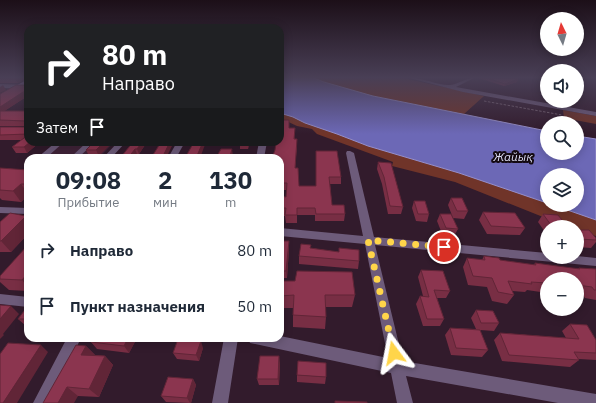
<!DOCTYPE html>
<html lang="ru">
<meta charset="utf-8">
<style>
:root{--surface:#fff;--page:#f6f6f7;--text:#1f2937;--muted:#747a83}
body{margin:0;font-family:"IBM Plex Sans",sans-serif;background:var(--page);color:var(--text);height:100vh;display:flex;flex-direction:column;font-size:15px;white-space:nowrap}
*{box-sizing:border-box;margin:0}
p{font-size:13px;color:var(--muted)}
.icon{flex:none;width:22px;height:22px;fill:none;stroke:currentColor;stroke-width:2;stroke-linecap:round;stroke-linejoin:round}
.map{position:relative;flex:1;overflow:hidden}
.panel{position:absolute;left:24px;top:154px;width:260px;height:188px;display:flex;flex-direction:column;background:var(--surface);border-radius:12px;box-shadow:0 2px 10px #0003}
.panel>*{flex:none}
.top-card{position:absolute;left:24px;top:24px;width:260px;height:122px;border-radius:12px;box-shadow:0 2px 10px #0003;background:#202124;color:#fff;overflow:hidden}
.needle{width:26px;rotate:355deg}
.tools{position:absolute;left:540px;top:12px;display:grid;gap:8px}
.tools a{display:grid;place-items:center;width:44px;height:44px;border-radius:50%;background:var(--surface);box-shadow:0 2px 10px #0003;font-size:20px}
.pin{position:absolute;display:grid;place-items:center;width:34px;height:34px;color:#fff;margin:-17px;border:2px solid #fff;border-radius:50%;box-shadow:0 1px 4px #0007}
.me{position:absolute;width:44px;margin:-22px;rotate:347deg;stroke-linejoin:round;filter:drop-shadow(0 0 3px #0008)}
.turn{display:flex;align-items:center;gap:14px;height:84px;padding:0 12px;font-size:18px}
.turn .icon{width:52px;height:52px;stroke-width:2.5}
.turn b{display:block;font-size:28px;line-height:34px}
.then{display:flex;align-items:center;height:38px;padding:0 12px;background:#0003;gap:8px;font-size:15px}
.eta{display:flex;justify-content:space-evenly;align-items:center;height:68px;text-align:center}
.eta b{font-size:24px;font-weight:800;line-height:28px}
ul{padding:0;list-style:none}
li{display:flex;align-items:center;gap:12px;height:56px;padding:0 12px}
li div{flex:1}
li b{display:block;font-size:15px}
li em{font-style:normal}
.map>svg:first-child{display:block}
</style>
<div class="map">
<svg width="596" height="403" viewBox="0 0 596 403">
<rect width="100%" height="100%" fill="#321b2c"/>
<path fill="#402439" d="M63 142H114L99 158H42Z"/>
<path fill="#703429" d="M314 78H403L484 96 464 114 373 96 324 82Z
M563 110 596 116V124L564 118Z
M280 113 294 117 305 123 337 134 368 146 459 173 547 203V205H553L596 220V236L577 231V227H568L455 182 392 166 393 162 317 134 312 129 297 126 280 118Z"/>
<path fill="#6c68b6" stroke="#9890ca" d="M280 78H314L324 82 373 96 547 131V153H577V136L596 139V220L553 205H577V175H547V203L459 173 368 146 337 134 305 123 293 117 280 113Z"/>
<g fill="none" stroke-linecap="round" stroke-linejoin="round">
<path stroke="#776371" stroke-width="1" stroke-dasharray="2.5 1.5" stroke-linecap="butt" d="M484 101 562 115"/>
<path fill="#6d5b7a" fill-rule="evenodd" d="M409 78C422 77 440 86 450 85 459 84 465 78 474 78L456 87 596 112V116L463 92Z
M0 84 28 85V89L0 88Z
M56 142H64L46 158H37Z
M87 142H95L78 158H70Z
M118 142H126L111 158H103Z
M177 142H185L176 158H168Z
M259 142H267L264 158H256Z
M347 151H350L354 153 374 237 547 253V257L577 256 596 258V266L375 245 403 361 596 394V403H558L406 376 413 403H397L391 373 250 343 248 338H280V336L388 358 365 244 280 236V228L363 236 346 153Z
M0 207 28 208V214L0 213Z
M0 294 28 297V307L0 304Z
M67 338H81L49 403H33Z
M224 338H238L228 403H212Z"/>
<path fill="#b790d1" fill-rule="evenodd" d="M28 79V83L0 100V95Z"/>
</g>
<path fill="#782e44" d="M0 78H28V97H26L4 111H26L28 110V142H40L27 153H16L12 147 22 140H0V127H25L26 126H0V94L26 85V79L18 83H0Z
M478 78H515L518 79 517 82 504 86Z
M289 128 295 139 297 146 295 168 299 186H316V151L341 177V184H330L332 205 345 214 344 221H315V215H297V223H286L285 216H280V196L286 197 287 190H280V158Z
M94 142 99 156H89L86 150Z
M133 142H147L139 154 121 157Z
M241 142H250L248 149H240V145Z
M378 162 403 207 401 214H388L382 184 377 169Z
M0 168 28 170V195L21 202 2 200 0 198Z
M451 198 468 211 464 219 453 218 448 205Z
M414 201 429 214 427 222 416 221 412 208Z
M483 212 525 228 520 235 487 234 479 220Z
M440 214 458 229 454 236H443L437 221Z
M543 214 566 225 565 227H547V232H545L538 222Z
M26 216 28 219V234L11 252H0V222Z
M577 230 596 238V242L591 248 577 247Z
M280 241H289V249L287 278H280Z
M28 246V291L9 290 0 282V276Z
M311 248 339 252V248L359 261 358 269 299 264V256Z
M484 256 500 260 534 265 535 263 578 269 579 268 596 269V300L585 298 583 295H577V279H547V293L527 290 525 292 512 291 514 295 507 304 492 301 487 287 468 285 463 267 467 258 482 260Z
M421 270 450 291 446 298H437L444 319 440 326H423L416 304 420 296H423L418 277Z
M280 281 355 295 352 307H325L326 317 325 329 293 327V308H280Z
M28 307V326H26L18 319Z
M476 310 499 323 494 331 480 330 488 350 482 357 451 355 445 335 450 328 476 329 471 318Z
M570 324 596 340V360L579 359V360L570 367 502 361 494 340 500 333 566 338 562 331Z
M93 338H137L129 353 97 349 91 342Z
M86 346 95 355 105 356 113 365 99 397 78 396 43 403Z
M203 348 199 361 177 359 173 353Z
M280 363 279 385H259L257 379Z
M297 375 326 377 325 384 297 382Z
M193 379 196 385 191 403 166 402 161 396Z"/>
<path fill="#612537" d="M17 78H28L18 83 15 79Z
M518 79 517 82 504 86 505 84Z
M3 85 6 90 0 93V87Z
M23 92 26 97 0 114V107Z
M30 142H40L27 153 24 147Z
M104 142H113L99 156 96 150Z
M142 142H147L139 154 137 149Z
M170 142H174L166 158H162Z
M203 142H206L200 158H196Z
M248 142H250L248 149Z
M135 149 137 154 134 158H128Z
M232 149 233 156 232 158 230 156Z
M21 184 28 194V195L21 202 13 191Z
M26 216 28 219V234L11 252 1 241Z
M289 241V249L287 278 286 271Z
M28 273V287L22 280Z
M11 306 19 314 3 334 4 335 0 339V319Z
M128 338H137L129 353 124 346Z
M201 341 203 348 199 361 196 355Z
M41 345 48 352 17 403H3Z
M86 346 95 355H81Z
M105 356 113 365 99 397 89 389Z
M279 356 280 363 279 385 278 379Z
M193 379 196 385 191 403H190L187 398Z
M67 387 78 396 74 403H58Z"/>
<path fill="#8b354f" stroke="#612537" d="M0 78H17L15 79Z
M26 78H28V92H23L0 107V94L16 85H26Z
M487 78H515L518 79 505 84Z
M28 110V134L0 135V127H25L26 126V121L0 120V111H26Z
M280 120H289V128H295L294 139H297L295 168H298L299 186H316V151H337L341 177H329L332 205H344L345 214H316L315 208H297V215H285L286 208H280V196L286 197 287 183H280V158H272L275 150 276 142H280Z
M28 135V142H30L24 147H12Z
M94 142H104L96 150H86Z
M133 142H142L137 149H135L128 158H117L118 157H121Z
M160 142H170L162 158H151L158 147Z
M194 142H203L196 158H185Z
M241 142H248V145H240Z
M221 149H232L230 156H240V158H216Z
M378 162 391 163 403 207 390 206 384 177Z
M0 168 28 170V184H21L13 191 0 190Z
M451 198H462L468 211H457Z
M414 201H425L429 214H418Z
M483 212 515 213 525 228 491 226Z
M10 213 26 216 1 241H0V222Z
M440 214H451L458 229 446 228Z
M543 214 558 215 566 225H551Z
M577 230H589L596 238V240L579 239 577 236Z
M280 241H289L286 271H280Z
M301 244 311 245 310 248 339 252V248L359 250V261L299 256Z
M27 246H28V273L22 280 0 279V276Z
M484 256 499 258 500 260 536 265 535 263 580 269 579 268 596 269V290H594L592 287 577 285V279H547V283L531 282 532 284 508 281 514 295 498 292 492 278 473 276 467 258 485 260Z
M421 270 443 271 450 291 434 290 444 319H427L420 296 429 297Z
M297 271 352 272 355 295H325L326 317 293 315 294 295 280 296V281H295Z
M0 305 11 306 0 319Z
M27 307H28V319H18Z
M476 310 493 311 499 323H481Z
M570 324 587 325 596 340V353L574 352 579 360 509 355 500 333 579 339Z
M450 328 480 330 488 350 456 348Z
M93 338H128L124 346 91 342Z
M178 339 201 341 196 355 173 353Z
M8 343 41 345 3 403H0V354Z
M76 345 86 346 81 355 105 356 89 389 67 387 58 403H43Z
M260 356H279L278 379H257Z
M298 361 326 363V377L297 375Z
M168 377 193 379 187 398 161 396Z
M335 401 367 402V403H335Z"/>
<linearGradient id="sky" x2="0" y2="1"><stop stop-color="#1c0f18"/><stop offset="0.58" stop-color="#493f56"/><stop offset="1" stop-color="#493f56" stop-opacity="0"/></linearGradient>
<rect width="596" height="134" fill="url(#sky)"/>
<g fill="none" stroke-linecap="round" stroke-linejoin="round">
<path stroke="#ffd54a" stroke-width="7" stroke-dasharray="0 12.6" d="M394 353 368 240 444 247"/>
</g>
<g text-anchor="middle" stroke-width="4" stroke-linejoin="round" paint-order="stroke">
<g font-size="12" font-style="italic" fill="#dddef4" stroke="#140a11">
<text x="513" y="161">Жайық</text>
</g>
</g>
</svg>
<div class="tools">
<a><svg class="needle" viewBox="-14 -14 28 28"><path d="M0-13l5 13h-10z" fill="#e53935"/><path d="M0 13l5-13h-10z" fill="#747a83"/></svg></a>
<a><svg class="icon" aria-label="sound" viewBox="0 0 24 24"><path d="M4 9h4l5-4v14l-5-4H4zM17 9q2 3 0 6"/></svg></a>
<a><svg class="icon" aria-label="search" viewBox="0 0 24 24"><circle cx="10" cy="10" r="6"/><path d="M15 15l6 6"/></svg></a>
<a><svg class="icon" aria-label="layers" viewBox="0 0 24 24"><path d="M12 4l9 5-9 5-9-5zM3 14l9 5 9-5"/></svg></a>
<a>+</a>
<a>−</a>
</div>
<div class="pin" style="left:444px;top:247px;background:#d93025"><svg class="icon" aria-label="arrive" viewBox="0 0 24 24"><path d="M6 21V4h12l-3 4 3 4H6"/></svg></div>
<svg class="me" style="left:394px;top:353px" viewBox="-20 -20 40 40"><path d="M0-17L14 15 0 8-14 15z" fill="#ffd54a" stroke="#fff" stroke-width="4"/></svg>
<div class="top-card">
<div class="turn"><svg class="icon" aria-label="right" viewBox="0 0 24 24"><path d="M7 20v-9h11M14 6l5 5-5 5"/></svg><div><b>80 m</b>Направо</div></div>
<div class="then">Затем<svg class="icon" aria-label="arrive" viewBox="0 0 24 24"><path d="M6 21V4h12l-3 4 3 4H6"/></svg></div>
</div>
<section class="panel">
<div class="eta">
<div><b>09:08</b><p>Прибытие</p></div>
<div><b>2</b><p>мин</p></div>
<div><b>130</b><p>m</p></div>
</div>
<ul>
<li><svg class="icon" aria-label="right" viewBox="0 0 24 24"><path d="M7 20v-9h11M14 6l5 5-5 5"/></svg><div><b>Направо</b></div><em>80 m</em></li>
<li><svg class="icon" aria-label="arrive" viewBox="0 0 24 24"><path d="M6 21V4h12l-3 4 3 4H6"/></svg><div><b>Пункт назначения</b></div><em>50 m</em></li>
</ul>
</section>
</div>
